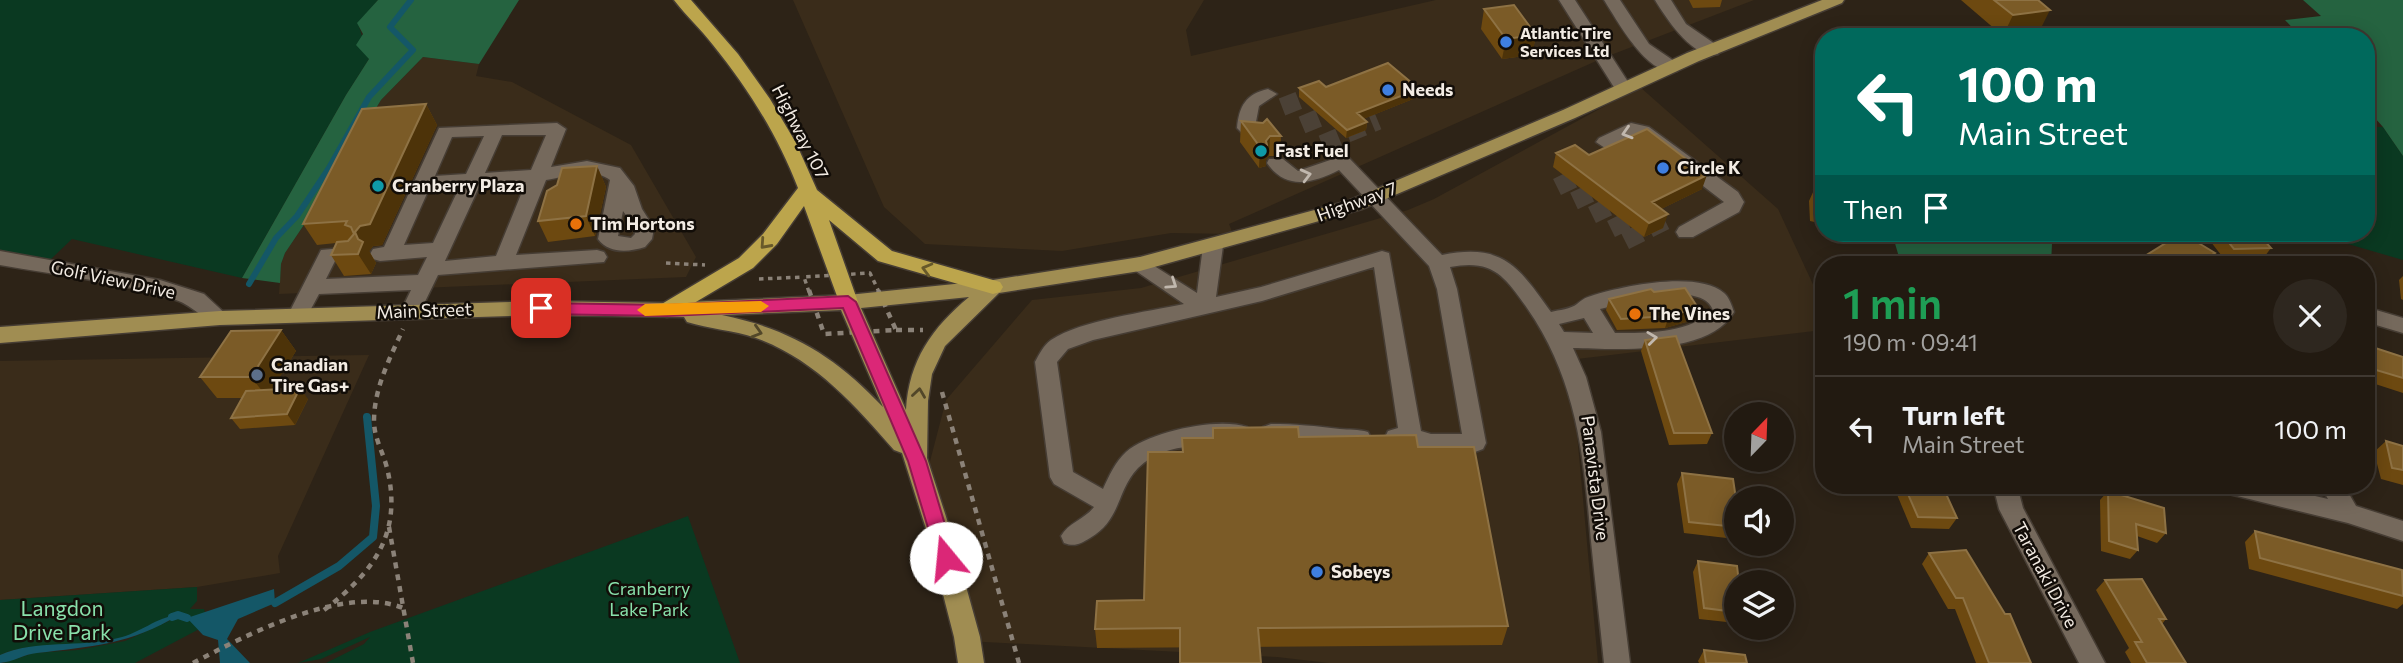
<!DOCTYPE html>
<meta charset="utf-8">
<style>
:root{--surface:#221a11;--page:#2e271f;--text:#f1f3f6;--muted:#a2a19f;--line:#3f3831}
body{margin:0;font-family:Commissioner,sans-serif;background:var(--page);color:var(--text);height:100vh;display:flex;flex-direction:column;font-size:26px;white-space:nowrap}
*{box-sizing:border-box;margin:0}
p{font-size:23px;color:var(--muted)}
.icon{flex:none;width:38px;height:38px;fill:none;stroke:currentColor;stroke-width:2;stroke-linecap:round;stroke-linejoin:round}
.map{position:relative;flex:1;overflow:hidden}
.sheet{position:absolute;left:1815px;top:256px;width:560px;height:238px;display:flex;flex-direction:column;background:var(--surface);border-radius:28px;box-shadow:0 4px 18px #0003,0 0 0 2px var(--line)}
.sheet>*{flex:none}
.hud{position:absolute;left:1815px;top:28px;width:560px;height:214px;border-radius:28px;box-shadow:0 4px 18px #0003,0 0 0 2px var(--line);background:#00695c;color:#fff;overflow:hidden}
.needle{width:46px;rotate:23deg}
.controls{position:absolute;left:1724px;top:402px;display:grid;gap:14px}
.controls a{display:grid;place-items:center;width:70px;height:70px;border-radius:50%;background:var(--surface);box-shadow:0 4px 18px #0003,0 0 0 2px var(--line);font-size:35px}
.pin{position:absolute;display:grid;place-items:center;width:60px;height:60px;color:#fff;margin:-30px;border-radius:14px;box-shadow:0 4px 10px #0006}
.me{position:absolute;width:77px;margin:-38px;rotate:343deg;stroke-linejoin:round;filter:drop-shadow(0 0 5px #0008)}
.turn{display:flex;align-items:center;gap:24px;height:147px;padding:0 28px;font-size:32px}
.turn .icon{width:91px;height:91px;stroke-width:2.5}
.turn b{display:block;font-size:49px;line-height:60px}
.then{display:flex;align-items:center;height:66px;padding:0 28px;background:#0003;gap:14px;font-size:26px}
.round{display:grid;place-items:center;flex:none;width:74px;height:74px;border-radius:37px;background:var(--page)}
.overview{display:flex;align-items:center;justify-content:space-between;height:119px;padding:0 28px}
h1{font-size:42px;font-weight:600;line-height:52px;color:#1e9e55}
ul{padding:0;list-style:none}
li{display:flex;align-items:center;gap:21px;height:105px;padding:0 28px;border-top:2px solid var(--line)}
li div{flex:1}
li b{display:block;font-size:26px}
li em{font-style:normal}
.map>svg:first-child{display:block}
</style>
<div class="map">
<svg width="2403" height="663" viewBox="0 0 2403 663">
<rect width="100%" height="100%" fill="#2d2317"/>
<path fill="#3a2c1a" d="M793 0H1204L1186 30 1191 56 1436 0H1754L1603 58 1229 224 1233 234 1171 233 1062 251 925 244 884 207Z
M423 57 479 64 476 76 512 82 631 145 696 257 686 277 279 294 281 264 285 253 318 204 381 100Z
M1640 87 1778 209 1823 306V330L1560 361 1573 390 1598 663H1329L1277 657 966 641 928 469 946 400 1032 300 1141 288 1408 210 1434 199Z
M369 355 278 556 280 573 197 587 0 600V361Z"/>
<path fill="#0a3921" d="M0 0H378L358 23 369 59 346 95 242 278 72 239 50 260 0 251Z
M2366 127H2383L2403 156V260L2310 233H2366Z
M688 516 740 663H326L364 644 370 637 321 659 298 663 370 632Z
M197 587V601L190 609H204L207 619 205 626 135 663H3L34 653 78 650 125 641 169 621 177 615C159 617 150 630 133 635 109 642 83 644 58 646 34 648 23 645 0 655V600Z"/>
<path fill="#256340" d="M378 0H519L479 64 423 57 381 100 318 204 285 253 281 264 280 283 242 278 346 95 369 59 356 45 363 34 357 23Z
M2303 0H2403V156L2383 127 2366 108V37H2301L2285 20 2321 16Z
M1892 233H2075L2052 244 2051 264H1901Z"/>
<path fill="#145767" d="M274 589 275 603 238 619 227 639 250 663H220L218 640 203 635 187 618Z
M178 615C133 644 89 647 37 653 25 654 13 662 0 663V655C37 639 79 648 118 638 141 633 156 617 178 615Z"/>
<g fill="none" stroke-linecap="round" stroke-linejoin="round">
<path stroke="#145767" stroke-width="6" d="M249 284 276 238 297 216 329 168 369 97 413 50 390 27 411 0"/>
<path stroke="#145767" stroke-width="8" d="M275 603 339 566 373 537 376 506 367 417
M172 617 178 615 187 618"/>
<path stroke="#4b4136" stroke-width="18" stroke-dasharray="18 9" stroke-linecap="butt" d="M1282 107 1328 89
M1302 125 1348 106
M1322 144 1378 121
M1557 187 1596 168
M1574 201 1614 182
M1592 215 1631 196
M1611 229 1650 210
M1625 241 1669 219"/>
<g stroke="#463d34" stroke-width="3">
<path id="minor" d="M1559 0H1575L1632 88 1629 92H1617Z
M1604 0H1620L1649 44 1677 63 1679 67 1677 71C1648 78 1617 20 1604 0Z
M1655 0H1671L1686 24 1718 46 1720 50 1718 54C1693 60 1666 18 1655 0Z
M1268 89 1277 94 1259 106 1255 127 1265 137 1262 141H1250L1237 128C1239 106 1246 94 1268 89Z
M557 123 566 129 551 167 587 161 620 168 634 186 642 209 654 228 652 239 645 247C629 252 609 254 598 239L610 180C593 167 565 177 546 180L516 255 597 250 604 252 607 257 604 262 438 275 418 316 411 318 404 316 401 311 411 290 319 294 305 320 298 322 291 320 288 315 321 250 354 247 361 249 364 254 361 259 335 261 326 279 418 275 427 257 380 261 373 259 370 254 373 249 384 247 439 128ZM502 135H546L531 170 485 173ZM484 136 466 174 435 176 452 137ZM526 182 496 256 445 261 480 185ZM460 186 433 243 404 245 429 189ZM623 211 633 225 635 234 631 238 618 236Z
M1631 123 1649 127 1738 192 1744 202 1739 212 1693 237H1679L1676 232 1679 227 1724 202 1638 136 1633 135 1605 148 1596 142 1599 138Z
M1342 156 1349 158 1442 255C1503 243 1518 266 1551 312 1559 310 1571 309 1577 304 1582 300 1584 298 1591 296 1621 286 1698 270 1724 293 1729 297 1732 306 1734 312 1709 356 1617 349 1573 348L1586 377 1601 432 1630 663H1604C1600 622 1595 582 1591 541 1584 456 1577 380 1527 308 1504 275 1492 259 1450 267L1457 289 1486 443 1483 449 1475 452H1431L1388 443 1385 437 1388 431 1398 428 1374 267 1262 301 1093 340 1068 349 1057 362 1073 472 1103 489C1109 476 1115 462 1126 452 1149 432 1217 417 1247 427L1250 433 1247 439C1211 451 1170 437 1138 468 1116 491 1122 519 1090 538 1080 544 1075 547 1064 543L1061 536C1068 523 1085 519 1094 507L1054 484 1050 477 1035 362C1040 353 1043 346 1051 340 1081 320 1147 312 1184 304L1133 269 1130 264 1133 259 1140 257 1197 293 1203 246 1206 241H1220L1223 246 1216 297 1261 287 1382 251 1389 253 1421 431 1431 434H1462L1437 289 1429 266 1339 170C1313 183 1286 191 1267 163L1269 159H1283L1298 171ZM1689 295C1700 297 1708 299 1713 310 1688 334 1647 333 1615 333L1600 309 1647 298ZM1584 318 1593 333 1564 332 1559 324Z
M0 251 160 280 204 294 230 318 227 323C210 328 195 306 176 300 119 282 58 275 0 265Z
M2366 307 2403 318V333L2366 322Z
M1271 424C1295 424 1316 426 1340 429 1349 430 1358 429 1368 432L1371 438 1368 444C1350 450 1336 444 1319 442 1300 440 1281 445 1263 439L1260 433 1263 427Z
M1993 485H2017L2023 508 2105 663H2079L1999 509Z
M2217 485H2268L2328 499 2320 485H2344L2356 506 2403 521V541L2348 523 2229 494 2221 492Z"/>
</g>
<g stroke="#463d34" stroke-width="3">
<path id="major" d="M1822 0H1844L1842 3 1699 61 1575 118 1362 209 1140 271 999 293 945 346 932 374 928 401 927 458 951 532 980 637 984 663H958L954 637 927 532 902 453 894 450C854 404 814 359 756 338 733 330 709 329 687 322L684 317 541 315 220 325 0 343V327L220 311 541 301 667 303 848 295 993 280 1140 257 1348 201 1563 110 1687 53ZM969 297C932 328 909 360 906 410L861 308ZM841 310 883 407C835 356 790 329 722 315Z"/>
</g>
<g stroke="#463d34" stroke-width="3">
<path id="highway" d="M674 0H691L738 54 770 99 796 143 817 190 892 251 1000 282 1003 287 1000 292 993 294 878 261 829 220 858 302 855 307 848 309 841 307 804 206 777 244 753 268 674 315 667 317 660 315 657 310 660 305 739 258 763 234 798 188C778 136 748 88 713 45 701 29 686 16 674 0Z"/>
</g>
<path stroke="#8b8278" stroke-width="3.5" stroke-dasharray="4.5 4.5" stroke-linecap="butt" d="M666 263 705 265
M759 279 804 277
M809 292 804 277 870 273 879 292"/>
<path stroke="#8b8278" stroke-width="4.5" stroke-dasharray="6 6" stroke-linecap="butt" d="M809 290 824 334 896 330 878 290
M896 330H923
M942 392 1019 663
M389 527 413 663
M324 610C374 572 403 533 387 468 383 452 374 438 374 421 374 388 390 358 403 329
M193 663C246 635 344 584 403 608"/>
<use href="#minor" fill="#75695c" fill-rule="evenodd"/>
<use href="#major" fill="#a08d52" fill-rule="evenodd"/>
<use href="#highway" fill="#bca54c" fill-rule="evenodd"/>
</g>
<path fill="#6d4910" d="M1689 0H1722L1720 7 1693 8Z
M1961 0H2038L2040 30 2003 36Z
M1484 9 1536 35 1532 55 1502 59 1481 29Z
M1824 43V85L1816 63Z
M1326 87 1418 97 1363 119 1367 122 1366 130 1346 138 1299 97V88Z
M426 104 437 125 382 245 373 246 369 251 376 263 371 274 344 276 331 255 336 243 317 245 303 224Z
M1241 121 1281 136 1280 156H1269L1266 160V166L1259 168 1240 142Z
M1556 153 1589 155 1702 189 1661 209 1663 228 1644 237 1553 167Z
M597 166 606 187 595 236 548 242 538 221Z
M1814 190 1824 192V224L1810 221 1809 201Z
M2210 233H2258L2271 248 2262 260H2225L2207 237Z
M2403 276V300L2401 299 2399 280Z
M1654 292 1693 320 1665 328 1617 330 1606 310 1609 299Z
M281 330 296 351 272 389 308 399 295 425 240 429 231 418 242 398H217L200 377Z
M1645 340 1712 433 1707 444 1669 445 1641 351Z
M2366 345 2403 357V393L2366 381Z
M1213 428 1299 437 1418 447 1508 626 1502 645 1097 648 1095 629 1144 600 1182 452V438H1213Z
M2386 441 2403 446V485L2381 479 2374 452Z
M1682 473 1736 499 1735 539 1684 533 1677 484Z
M1893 485H1942L1957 518 1949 529 1911 528Z
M2108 491 2166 533 2157 543 2137 536 2138 550 2130 559 2101 551 2100 500Z
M2255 531 2403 572V604L2397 609 2249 569 2245 542Z
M1929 553 2031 663H1976L1955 609H1948L1922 564Z
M1698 561 1736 583V623L1699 619 1693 572Z
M2105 580 2166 619 2162 624 2186 663H2131L2125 652 2129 648 2096 590Z
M1704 650 1747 663H1699L1698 661Z"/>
<path fill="#4d3309" d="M2050 10 2040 30 2003 36 2013 15Z
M1536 35 1532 55 1502 59 1506 39Z
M1419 89 1418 97 1356 122 1357 113Z
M426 104 437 125 382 245 373 246 369 251 376 263 371 274 358 254V239L355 232Z
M1367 122 1366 130 1346 138 1347 130Z
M1270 136 1269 156 1266 160V166L1259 168 1260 147Z
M597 166 606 187 595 236 586 216Z
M1707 175 1702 189 1647 216 1652 202Z
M1668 214 1663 228 1644 237 1649 223Z
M2215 253 2207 264H2198Z
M1698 308 1693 320 1665 328 1669 316Z
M281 330 296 351 267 397 251 377Z
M300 388 308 399 295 425 287 414Z"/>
<path fill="#7b5b27" stroke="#8e7244" stroke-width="2" d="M1994 0H2038L2050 10 2013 15Z
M1514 5 1536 35 1506 39 1484 9Z
M1388 63 1419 89 1357 113 1367 122 1347 130 1299 88 1319 81 1326 87Z
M426 104 370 224 360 226 355 232 358 239 363 242 358 254 331 255 337 242 348 241 354 234 351 227 345 225 347 221 303 224 362 109Z
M1267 119 1281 136H1270L1266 141 1267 145 1260 147 1241 121 1263 123Z
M1647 129 1707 175 1652 202 1668 214 1649 223 1556 153 1575 145 1589 155Z
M597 166 586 216 538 221 547 191 557 185 562 168Z
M1814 190 1824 192V211L1815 210Z
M2182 233 2215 253 2198 264H2132Z
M2221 233H2258L2271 248 2234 249Z
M1685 288 1698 308 1669 316 1621 319 1609 299 1651 289 1654 292Z
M281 330 251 377H200L231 331Z
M1676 336 1712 433H1674L1645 340Z
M2366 345 2403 357V378L2366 367Z
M300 388 287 414 231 418 246 391Z
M1298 427 1299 437 1416 435 1418 447H1474L1508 626 1258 628 1261 663H1180V628L1095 629 1097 601 1144 600 1148 452H1183L1182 438H1213V428Z
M2386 441 2403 446V470L2392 468Z
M1682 473 1733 479 1736 499V527L1689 522Z
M1904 485H1942L1957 518 1918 517Z
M2108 491 2164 508 2166 533 2136 524 2138 550 2109 541Z
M2255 531 2402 570 2403 596 2260 558Z
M1966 550 2005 614H2010L2031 663H1989L1963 598H1956L1929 553Z
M1698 561 1737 566 1739 583H1736V612L1704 608Z
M2142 579 2166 619H2159L2186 663H2147L2135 642H2142L2105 580Z
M1704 650 1745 655 1747 663H1706Z"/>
<defs><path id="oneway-chevron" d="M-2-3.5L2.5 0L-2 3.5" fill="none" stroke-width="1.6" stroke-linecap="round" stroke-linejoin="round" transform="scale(1.75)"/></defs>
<g stroke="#c1b8ae">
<use href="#oneway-chevron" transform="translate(1627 133) rotate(163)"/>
<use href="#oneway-chevron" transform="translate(1306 175) rotate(-14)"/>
<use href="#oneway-chevron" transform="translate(1172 284) rotate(34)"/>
<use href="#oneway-chevron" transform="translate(1652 338) rotate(-7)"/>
</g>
<g stroke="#67592a">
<use href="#oneway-chevron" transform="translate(765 244) rotate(132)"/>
<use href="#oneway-chevron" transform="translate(927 269) rotate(-165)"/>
</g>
<g stroke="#524729">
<use href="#oneway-chevron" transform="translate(757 332) rotate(17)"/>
<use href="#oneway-chevron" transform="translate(919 393) rotate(-82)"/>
</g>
<path fill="#db2777" stroke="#8e194d" stroke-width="2" d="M848 296 856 302 926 461 955 558 952 563 946 565 939 563 937 558 908 461 843 308 667 316 541 314 533 308 541 303 667 305Z"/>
<path fill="#f59e0b" d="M761 301 769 306 761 312 645 316 637 310 645 304Z"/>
<g fill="#3f7fe0" stroke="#120d08" stroke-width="2.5">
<circle cx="1506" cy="42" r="7"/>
<circle cx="1388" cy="90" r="7"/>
<circle cx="1663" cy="168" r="7"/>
<circle cx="1317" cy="572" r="7"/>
</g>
<g fill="#0f9aa8" stroke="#120d08" stroke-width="2.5">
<circle cx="1261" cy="151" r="7"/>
<circle cx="378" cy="186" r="7"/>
</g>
<g fill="#e8710a" stroke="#120d08" stroke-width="2.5">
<circle cx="576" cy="224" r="7"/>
<circle cx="1635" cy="314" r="7"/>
</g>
<circle fill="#5c6f8a" stroke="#120d08" stroke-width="2.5" cx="257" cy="375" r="7"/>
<g text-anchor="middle" stroke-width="5" stroke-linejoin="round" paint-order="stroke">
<g font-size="16" font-weight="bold" fill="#f3ece4" stroke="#120d08" text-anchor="start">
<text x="1520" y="39">Atlantic Tire<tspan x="1520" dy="18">Services Ltd</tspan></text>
</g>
<g font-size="18" font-weight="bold" fill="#f3ece4" stroke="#120d08" text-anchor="start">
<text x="1402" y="96">Needs</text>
<text x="1275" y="157">Fast Fuel</text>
<text x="1677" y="174">Circle K</text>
<text x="392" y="192">Cranberry Plaza</text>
<text x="590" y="230">Tim Hortons</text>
<text x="1649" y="320">The Vines</text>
<text x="271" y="371">Canadian<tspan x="271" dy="21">Tire Gas+</tspan></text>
<text x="1331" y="578">Sobeys</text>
</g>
<g font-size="18" fill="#f3ece4" stroke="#120d08">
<text transform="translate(800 132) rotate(63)" y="6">Highway 107</text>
<text transform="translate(1357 202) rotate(-20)" y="6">Highway 7</text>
<text transform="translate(113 280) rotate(12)" y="6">Golf View Drive</text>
<text transform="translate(424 311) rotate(-2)" y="6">Main Street</text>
<text transform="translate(1595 478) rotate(83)" y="6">Panavista Drive</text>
<text transform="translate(2045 575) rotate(62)" y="6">Taranaki Drive</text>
</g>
<g font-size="18" fill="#89e1ab" stroke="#120d08">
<text x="649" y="595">Cranberry<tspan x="649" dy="21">Lake Park</tspan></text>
</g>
<g font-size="21" fill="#89e1ab" stroke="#120d08">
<text x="62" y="616">Langdon<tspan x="62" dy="24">Drive Park</tspan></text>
</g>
</g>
</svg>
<div class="controls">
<a><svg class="needle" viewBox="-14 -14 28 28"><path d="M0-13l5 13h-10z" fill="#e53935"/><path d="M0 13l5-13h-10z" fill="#a2a19f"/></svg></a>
<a><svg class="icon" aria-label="sound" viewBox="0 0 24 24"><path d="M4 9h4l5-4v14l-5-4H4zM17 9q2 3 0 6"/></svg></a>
<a><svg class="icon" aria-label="layers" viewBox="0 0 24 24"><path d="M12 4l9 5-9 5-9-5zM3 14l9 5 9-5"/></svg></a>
</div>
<div class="pin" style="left:541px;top:308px;background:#d93025"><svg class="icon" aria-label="arrive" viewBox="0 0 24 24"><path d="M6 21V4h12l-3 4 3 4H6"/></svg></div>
<svg class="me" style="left:946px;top:558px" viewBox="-20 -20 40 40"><circle r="19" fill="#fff"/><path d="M0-13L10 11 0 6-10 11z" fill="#db2777"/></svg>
<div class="hud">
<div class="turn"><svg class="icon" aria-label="left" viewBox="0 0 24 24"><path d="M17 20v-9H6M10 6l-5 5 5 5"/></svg><div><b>100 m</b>Main Street</div></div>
<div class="then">Then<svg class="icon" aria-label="arrive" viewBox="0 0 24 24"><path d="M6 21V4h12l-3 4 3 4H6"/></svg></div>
</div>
<section class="sheet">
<div class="overview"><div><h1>1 min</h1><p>190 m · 09:41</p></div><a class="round"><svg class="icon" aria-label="close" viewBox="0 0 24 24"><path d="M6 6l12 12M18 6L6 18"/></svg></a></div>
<ul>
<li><svg class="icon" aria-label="left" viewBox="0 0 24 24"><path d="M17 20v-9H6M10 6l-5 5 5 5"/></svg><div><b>Turn left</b><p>Main Street</p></div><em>100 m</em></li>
</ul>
</section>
</div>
